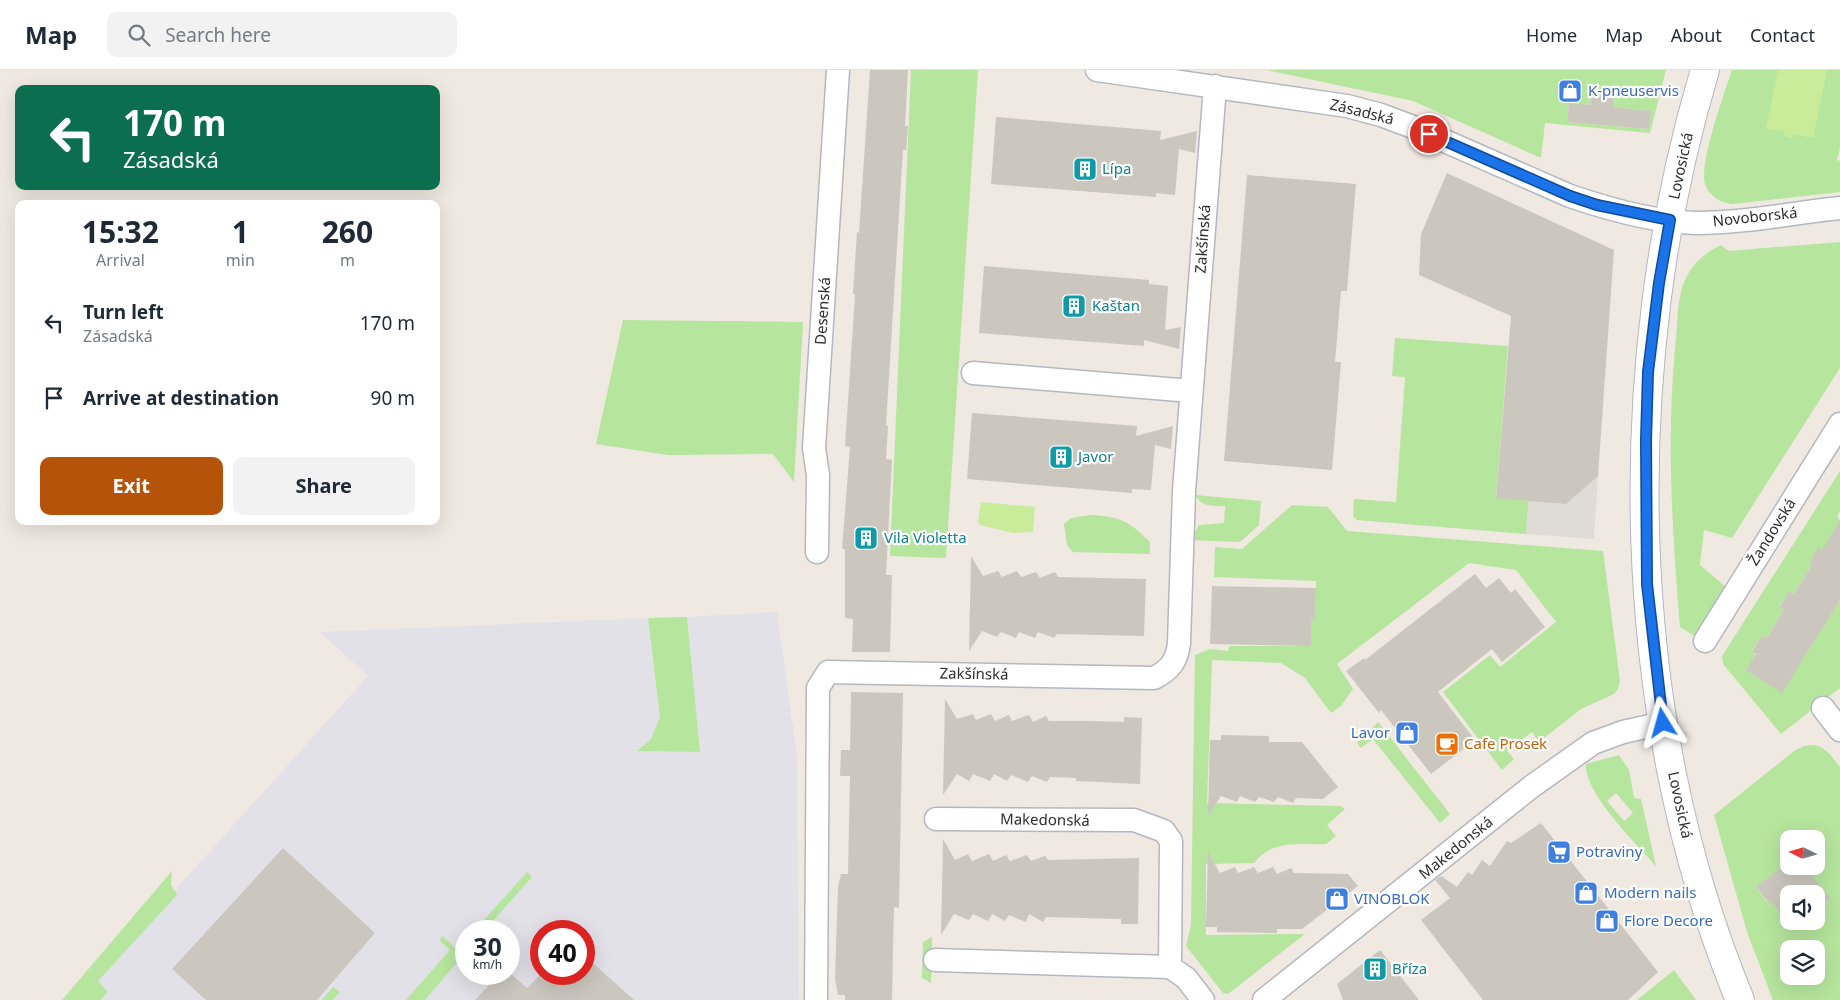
<!DOCTYPE html>
<meta charset="utf-8">
<style>
:root{--surface:#fff;--page:#f2f2f3;--text:#1f2937;--muted:#747a83;--line:#e0e1e3;--accent:#b45309}
body{margin:0;font-family:"Noto Sans",sans-serif;background:var(--page);color:var(--text);height:100vh;display:flex;flex-direction:column;font-size:19px;white-space:nowrap}
*{box-sizing:border-box;margin:0}
p{font-size:16px;color:var(--muted)}
.icon{flex:none;width:28px;height:28px;fill:none;stroke:currentColor;stroke-width:2;stroke-linecap:round;stroke-linejoin:round}
.map{position:relative;flex:1;overflow:hidden}
.drawer{position:absolute;left:15px;top:130px;width:425px;height:325px;display:flex;flex-direction:column;background:var(--surface);border-radius:10px;box-shadow:0 5px 20px #0002}
.drawer>*{flex:none}
.banner{position:absolute;left:15px;top:15px;width:425px;height:105px;border-radius:10px;box-shadow:0 5px 20px #0002;background:#0b6e4f;color:#fff;overflow:hidden}
.needle{width:32px;rotate:275deg}
.tools{position:absolute;left:1780px;top:760px;display:grid;gap:10px}
.tools a{display:grid;place-items:center;width:45px;height:45px;border-radius:10px;background:var(--surface);box-shadow:0 5px 20px #0002;font-size:25px}
.speed{position:absolute;left:455px;top:850px;display:flex;gap:10px;font-size:25px;font-weight:700;text-align:center}
.speed>*{display:grid;place-content:center;width:65px;height:65px;border-radius:50%;background:var(--surface);box-shadow:0 5px 20px #0002;line-height:1}
.speed small{font-size:12px;font-weight:400}
.speed .limit{border:8px solid #d22;background:#fff;color:#111}
.pin{position:absolute;display:grid;place-items:center;width:42px;height:42px;color:#fff;margin:-21px;border:2px solid #fff;border-radius:50%;box-shadow:0 1px 5px #0007}
.me{position:absolute;width:55px;margin:-28px;rotate:352deg;stroke-linejoin:round;filter:drop-shadow(0 0 4px #0008)}
.turn{display:flex;align-items:center;gap:18px;height:105px;padding:0 25px;font-size:22px}
.turn .icon{width:65px;height:65px;stroke-width:2.5}
.turn b{display:block;font-size:35px;line-height:42px}
.eta{display:flex;justify-content:space-evenly;align-items:center;height:85px;text-align:center}
.eta b{font-size:30px;font-weight:700;line-height:35px}
.cta{display:flex;gap:10px;margin-top:auto;padding:10px 25px}
.cta a{flex:1;height:58px;border-radius:10px;background:var(--accent);color:#fff;font-size:20px;font-weight:700;line-height:58px;text-align:center}
.cta a+a{background:var(--page);color:var(--text)}
ul{padding:0;list-style:none}
li{display:flex;align-items:center;gap:15px;height:75px;padding:0 25px}
li div{flex:1}
li b{display:block;font-size:19px}
li em{font-style:normal}
header{display:flex;align-items:center;gap:30px;box-sizing:border-box;height:70px;padding:0 25px;background:var(--surface);border-bottom:1px solid var(--line)}
header strong{font-size:24px}
nav{display:flex;gap:28px;margin-inline-start:auto;font-size:18px}
.search{width:350px;height:45px;background:var(--page);display:flex;align-items:center;gap:12px;box-sizing:border-box;padding:0 18px;border-radius:10px;color:var(--muted);font-size:19px}
.map>svg:first-child{display:block}
</style>
<header>
<strong>Map</strong>
<div class="search"><svg class="icon" aria-label="search" viewBox="0 0 24 24"><circle cx="10" cy="10" r="6"/><path d="M15 15l6 6"/></svg>Search here</div>
<nav><a>Home</a><a>Map</a><a>About</a><a>Contact</a></nav>
</header>
<div class="map">
<svg width="1840" height="930" viewBox="0 0 1840 930">
<rect width="100%" height="100%" fill="#efe9e1"/>
<path fill="#e3e1e8" fill-rule="evenodd" d="M777 542 797 686 799 930H76L368 606 320 562 648 548 660 647 651 669 638 680 699 682 687 547ZM466 861H509V904H466ZM541 861H584V904H541Z"/>
<path fill="#b6e59e" fill-rule="evenodd" d="M911 0H978L946 488 890 486Z
M1267 0H1666L1650 63 1545 53 1541 88 1413 31ZM1591 22 1614 24 1613 37 1651 41 1649 59 1567 52 1569 33 1590 35Z
M1732 0H1840V78L1837 90 1840 91V122L1732 134C1721 133 1709 126 1705 114 1699 94 1724 23 1732 0Z
M1840 172V298L1732 468 1704 460 1700 495 1726 517 1696 567 1680 557C1672 461 1666 364 1676 268 1678 249 1677 225 1686 208 1693 193 1706 182 1721 175L1729 181Z
M623 250 803 252 794 412 773 384 668 385 596 374Z
M1395 268 1508 276 1496 427 1529 430 1526 464 1357 450 1353 446 1354 429 1396 432 1405 307 1392 306Z
M1840 401V441L1837 446 1840 450 1823 480 1818 478 1809 493 1812 495 1794 524 1789 522 1780 536 1784 540 1766 569 1761 566 1752 581 1782 622 1840 530V618L1781 664 1723 594 1722 586Z
M1195 425 1261 431 1259 455 1240 472 1191 470 1199 455 1224 453 1225 436C1212 436 1202 437 1195 425Z
M1292 435 1328 437 1347 461 1603 481 1620 611 1618 619 1614 624 1581 639 1539 672 1532 662 1507 681 1514 689 1502 700 1443 622 1490 585 1500 597 1556 552 1516 500 1469 493 1337 594 1353 619 1341 636 1331 643 1305 608 1281 593 1212 590 1207 733 1341 736 1345 739 1327 755 1336 766 1326 774C1298 775 1273 769 1254 793L1206 794V865L1305 864 1228 924 1223 923 1186 876 1191 855 1195 585 1210 579 1228 581 1229 576H1311V549H1315L1316 511 1214 507 1215 477 1242 479Z
M1091 445C1120 446 1130 452 1150 472V484L1073 482 1067 475 1064 454 1071 448Z
M687 547 700 682 637 681 651 669 660 647 648 548Z
M1378 652 1450 744 1440 753 1373 669 1361 678 1357 673Z
M1814 675C1826 677 1833 688 1840 697V930H1773L1747 862 1714 745 1794 681 1804 676ZM1789 769H1816V796H1800L1829 828 1816 839V851H1800L1792 857 1770 830 1767 832 1756 817 1789 792ZM1789 879H1816V906H1789Z
M1619 685 1629 700 1634 728 1641 729 1656 796C1636 773 1584 723 1586 694ZM1616 723 1633 743 1624 751 1607 731Z
M172 801 171 815 177 825 98 911 108 922 100 930H62Z
M527 802 532 807 484 861H474Z
M442 866 466 887V894L460 889 425 930H406L450 880 439 870Z
M932 867 931 913 922 908 923 872Z
M1674 900 1696 930H1637Z
M333 917 340 922 333 930H322Z"/>
<path fill="#c9ec9a" d="M1778 0H1827L1813 68 1794 64 1793 68 1784 66 1785 62 1766 58Z
M981 432 1035 437 1033 462 1013 463 980 455 978 451Z"/>
<path fill="#dfdcd8" d="M1598 406 1594 469 1526 464 1529 430Z"/>
<path fill="#cbc7bf" d="M870 0H908L905 56H908L906 80H903L886 355 888 356 886 389 892 390 886 505H892L890 582H852L853 549 845 548V479H842L850 377 845 376 853 256 855 224H853L857 162 859 163Z
M1591 22 1614 24 1613 37 1651 41 1649 59 1567 52 1569 33 1590 35Z
M996 47 1161 61 1160 70 1197 61 1195 83 1179 79 1175 125 1156 123V127L991 114Z
M1447 103 1614 180 1598 406 1566 434 1496 428 1511 246 1419 205 1421 164Z
M1247 105 1356 114 1347 221H1341L1335 292H1341L1332 400 1224 391Z
M984 196 1149 210V214L1168 216 1165 260 1181 257 1179 279 1144 270V276L979 263Z
M972 343 1137 356 1136 366 1173 356 1171 379 1155 375 1151 420 1132 419V423L967 409Z
M1840 450V530L1782 623 1746 600 1756 584 1752 582 1761 566 1766 569 1784 540 1780 537 1789 521 1794 524 1812 495 1809 493 1818 477 1822 480Z
M971 486 983 506 998 501 1002 507 1017 501 1021 507 1036 502 1040 508 1055 502 1058 507 1146 509 1144 566 1057 564 1054 568 1038 562 1035 568 1019 562 1016 568 1001 562 997 567 982 561 969 581Z
M1475 504 1486 518 1499 508 1511 523 1515 519 1545 557 1502 592 1492 579 1438 622 1475 670 1431 704 1381 640 1379 643 1346 601 1364 588 1365 590Z
M1212 516 1316 518 1315 549H1311V576L1210 574Z
M851 622 903 623 899 838 894 837 892 930H845V925H838L835 909 838 817 841 804H848L850 706H840L841 680H850Z
M945 629 957 649 973 644 976 650 991 644 995 651 1009 645 1012 651 1029 645 1033 652 1046 646 1049 651H1088L1124 652V647L1142 648 1140 714 1076 711V708L1050 707 1047 712 1032 706 1028 712 1011 705 1007 711 994 704 990 711 973 704 969 711 957 704 943 725Z
M1221 665 1269 666V672H1302L1338 717 1323 729 1296 728 1293 733 1278 727 1274 732 1259 727 1255 732 1240 726 1237 732 1221 726 1208 746 1210 670H1221Z
M1541 753 1658 902 1628 930H1483L1421 850 1450 828 1435 810 1441 806 1457 817 1468 802 1472 805 1482 790 1490 796 1507 771 1511 773Z
M943 769 955 790 968 784 972 791 989 784 993 791 1006 785 1010 791 1027 785 1031 791 1045 786 1048 790 1139 788 1138 854H1121V849L1046 847 1043 852 1029 844 1026 852 1009 845 1005 851 992 844 988 851 973 844 969 850 954 844 941 865Z
M283 778 375 863 317 930H206L172 899Z
M1208 782 1220 803 1235 797 1238 803 1254 797 1258 803 1273 797 1277 804 1291 798 1294 803 1348 804 1358 816 1302 859H1277V863L1217 862V857H1206Z
M1783 796H1804L1830 828 1816 839V824H1789V851H1800L1792 857 1770 830 1768 832 1756 817Z
M1380 880 1419 930H1343L1337 914Z
M584 885 634 930H475L499 904H511L527 918 541 904H584Z"/>
<g fill="none" stroke-linecap="round" stroke-linejoin="round">
<g stroke="#b4b7c1" stroke-width="25">
<path id="minor" d="M1097 0 1347 36 1381 45 1413 57 1570 126C1608 139 1656 152 1696 153 1744 153 1793 143 1840 138
M973 303 1191 321
M817 482 818 405 814 378 838 0
M1705 571 1840 354
M1823 638 1840 660
M936 749 1134 750 1164 761 1171 771 1170 897 1186 908 1203 930
M935 890 1170 897
M816 930 818 618 828 602 1154 608C1170 600 1177 591 1179 573L1184 421 1215 16
M1264 930 1531 717 1593 673 1623 662 1663 653"/>
</g>
<g stroke="#b4b7c1" stroke-width="30">
<path id="tertiary" d="M1705 0C1617 293 1622 646 1740 930"/>
</g>
<use href="#minor" stroke="#fff" stroke-width="22"/>
<use href="#tertiary" stroke="#fff" stroke-width="28"/>
</g>
<g fill="none" stroke-linecap="round" stroke-linejoin="round">
<g stroke="#114b97" stroke-width="12">
<path id="route" d="M1429 64 1570 126 1597 135 1670 150 1659 213 1648 302 1646 370 1647 514 1663 653"/>
</g>
<use href="#route" stroke="#1a73e8" stroke-width="9"/>
</g>
<defs>
<g id="shop-square" transform="scale(1.25)"><rect x="-9" y="-9" width="18" height="18" rx="4" fill="#3f7fe0" stroke="#fff"/><path d="M-5-2.5h2.3a2.7 3.5 0 0 1 5.4 0H5L5.5 6h-11ZM-1.5-2.5h3a1.5 2.3 0 0 0-3 0Z" fill="#fff"/></g>
<g id="building-square" transform="scale(1.25)"><rect x="-9" y="-9" width="18" height="18" rx="4" fill="#0f9aa8" stroke="#fff"/><path d="M-4-6H4V6H1V3H-1V6H-4ZM-2.5-4.3h1.7v1.8h-1.7ZM.8-4.3h1.7v1.8H.8ZM-2.5-1h1.7V.8h-1.7ZM.8-1h1.7V.8H.8Z" fill="#fff"/></g>
<g id="cafe-square" transform="scale(1.25)"><rect x="-9" y="-9" width="18" height="18" rx="4" fill="#e8710a" stroke="#fff"/><path d="M-5.5-4.5H6V0H3Q3 3.5 0 3.5H-2.5Q-5.5 3.5-5.5 0ZM3-3.2v2h1.7v-2ZM-6 4.5H4V6H-6Z" fill="#fff"/></g>
<g id="supermarket-square" transform="scale(1.25)"><rect x="-9" y="-9" width="18" height="18" rx="4" fill="#3f7fe0" stroke="#fff"/><path d="M-6-5.5h2.5l.6 2H6L4.5 2H-2.5L-4.4-4H-6ZM-1.5 3.2a1.3 1.3 0 1 0 .1 0ZM3 3.2a1.3 1.3 0 1 0 .1 0Z" fill="#fff"/></g>
</defs>
<g fill-rule="evenodd">
<use href="#shop-square" x="1570" y="21"/>
<use href="#building-square" x="1085" y="99"/>
<use href="#building-square" x="1074" y="236"/>
<use href="#building-square" x="1061" y="387"/>
<use href="#building-square" x="866" y="468"/>
<use href="#shop-square" x="1407" y="663"/>
<use href="#cafe-square" x="1447" y="674"/>
<use href="#supermarket-square" x="1559" y="782"/>
<use href="#shop-square" x="1586" y="823"/>
<use href="#shop-square" x="1337" y="829"/>
<use href="#shop-square" x="1607" y="851"/>
<use href="#building-square" x="1375" y="899"/>
</g>
<g text-anchor="middle" stroke-width="4.5" stroke-linejoin="round" paint-order="stroke">
<g font-size="15" fill="#366cbe" stroke="#fff" text-anchor="start">
<text x="1588" y="26">K-pneuservis</text>
<text x="1390" y="668" text-anchor="end">Lavor</text>
<text x="1576" y="787">Potraviny</text>
<text x="1604" y="828">Modern nails</text>
<text x="1354" y="834">VINOBLOK</text>
<text x="1624" y="856">Flore Decore</text>
</g>
<g font-size="15" fill="#2e2e2e" stroke="#fff">
<text transform="translate(1362 42) rotate(14)" y="5">Zásadská</text>
<text transform="translate(1681 96) rotate(-78)" y="5">Lovosická</text>
<text transform="translate(1755 147) rotate(-6)" y="5">Novoborská</text>
<text transform="translate(1203 169) rotate(-86)" y="5">Zakšínská</text>
<text transform="translate(823 241) rotate(-86)" y="5">Desenská</text>
<text transform="translate(1772 462) rotate(-58)" y="5">Žandovská</text>
<text transform="translate(974 604) rotate(1)" y="5">Zakšínská</text>
<text transform="translate(1680 735) rotate(78)" y="5">Lovosická</text>
<text transform="translate(1045 750) rotate(1)" y="5">Makedonská</text>
<text transform="translate(1456 778) rotate(-39)" y="5">Makedonská</text>
</g>
<g font-size="15" fill="#0d838f" stroke="#fff" text-anchor="start">
<text x="1102" y="104">Lípa</text>
<text x="1092" y="241">Kaštan</text>
<text x="1078" y="392">Javor</text>
<text x="884" y="473">Vila Violetta</text>
<text x="1392" y="904">Bříza</text>
</g>
<g font-size="15" fill="#c56008" stroke="#fff" text-anchor="start">
<text x="1464" y="679">Cafe Prosek</text>
</g>
</g>
</svg>
<div class="tools">
<a><svg class="needle" viewBox="-14 -14 28 28"><path d="M0-13l5 13h-10z" fill="#e53935"/><path d="M0 13l5-13h-10z" fill="#747a83"/></svg></a>
<a><svg class="icon" aria-label="sound" viewBox="0 0 24 24"><path d="M4 9h4l5-4v14l-5-4H4zM17 9q2 3 0 6"/></svg></a>
<a><svg class="icon" aria-label="layers" viewBox="0 0 24 24"><path d="M12 4l9 5-9 5-9-5zM3 14l9 5 9-5"/></svg></a>
</div>
<div class="speed"><div>30<small>km/h</small></div><div class="limit">40</div></div>
<div class="pin" style="left:1429px;top:64px;background:#d93025"><svg class="icon" aria-label="arrive" viewBox="0 0 24 24"><path d="M6 21V4h12l-3 4 3 4H6"/></svg></div>
<svg class="me" style="left:1663px;top:653px" viewBox="-20 -20 40 40"><path d="M0-17L14 15 0 8-14 15z" fill="#1a73e8" stroke="#fff" stroke-width="4"/></svg>
<div class="banner">
<div class="turn"><svg class="icon" aria-label="left" viewBox="0 0 24 24"><path d="M17 20v-9H6M10 6l-5 5 5 5"/></svg><div><b>170 m</b>Zásadská</div></div>
</div>
<section class="drawer">
<div class="eta">
<div><b>15:32</b><p>Arrival</p></div>
<div><b>1</b><p>min</p></div>
<div><b>260</b><p>m</p></div>
</div>
<ul>
<li><svg class="icon" aria-label="left" viewBox="0 0 24 24"><path d="M17 20v-9H6M10 6l-5 5 5 5"/></svg><div><b>Turn left</b><p>Zásadská</p></div><em>170 m</em></li>
<li><svg class="icon" aria-label="arrive" viewBox="0 0 24 24"><path d="M6 21V4h12l-3 4 3 4H6"/></svg><div><b>Arrive at destination</b></div><em>90 m</em></li>
</ul>
<div class="cta"><a>Exit</a><a>Share</a></div>
</section>
</div>
